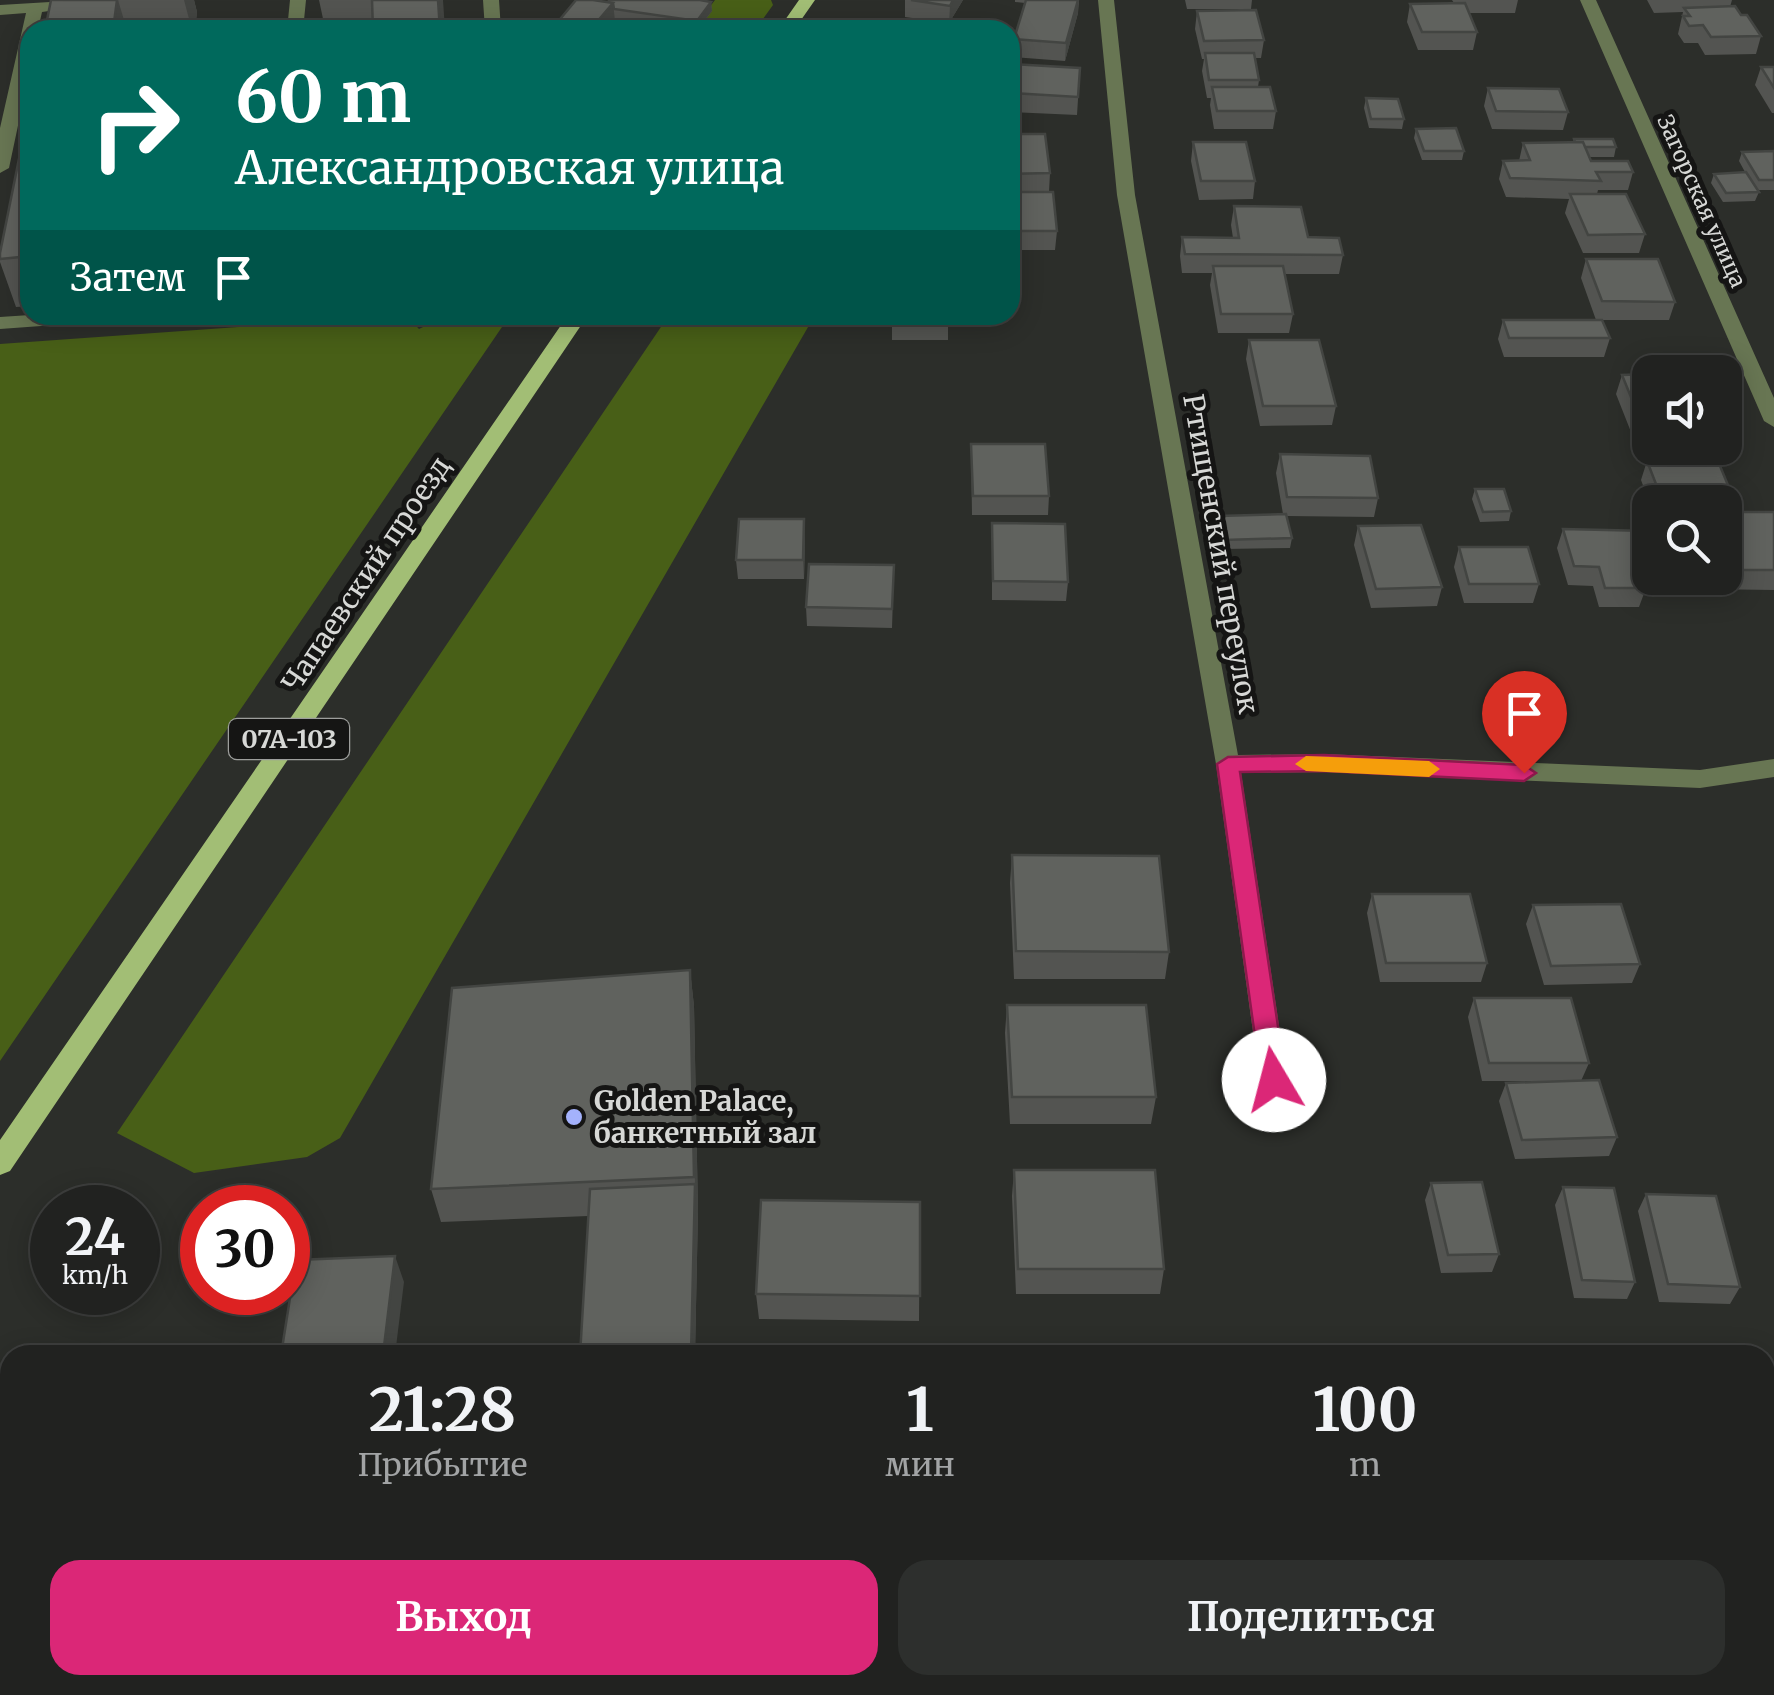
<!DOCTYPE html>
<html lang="ru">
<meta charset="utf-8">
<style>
:root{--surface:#212220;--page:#2d2f2d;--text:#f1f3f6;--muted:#a2a4a5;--line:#3e3f3e;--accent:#db2777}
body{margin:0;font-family:Merriweather,serif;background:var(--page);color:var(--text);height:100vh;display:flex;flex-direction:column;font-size:38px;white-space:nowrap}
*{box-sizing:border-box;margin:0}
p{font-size:32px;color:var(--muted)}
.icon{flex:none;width:55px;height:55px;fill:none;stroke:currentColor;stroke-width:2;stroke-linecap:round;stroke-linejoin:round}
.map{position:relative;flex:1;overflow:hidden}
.side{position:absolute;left:0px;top:1345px;width:1775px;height:350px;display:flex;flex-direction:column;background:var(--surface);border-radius:30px 30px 0 0;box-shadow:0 5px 25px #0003,0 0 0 2px var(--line)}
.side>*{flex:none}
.hud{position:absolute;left:20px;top:20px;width:1000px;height:305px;border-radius:30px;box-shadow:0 5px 25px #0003,0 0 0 2px var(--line);background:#00695c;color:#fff;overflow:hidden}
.tools{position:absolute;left:1632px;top:355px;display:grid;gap:20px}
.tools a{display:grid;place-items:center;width:110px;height:110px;border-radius:20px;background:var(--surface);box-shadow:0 5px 25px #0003,0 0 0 2px var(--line);font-size:50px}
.speed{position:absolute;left:30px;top:1185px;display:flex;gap:20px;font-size:50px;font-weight:700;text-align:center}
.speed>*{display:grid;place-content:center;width:130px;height:130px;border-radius:50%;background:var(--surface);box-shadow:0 5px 25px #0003,0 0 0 2px var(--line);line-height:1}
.speed small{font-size:25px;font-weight:400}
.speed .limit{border:15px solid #d22;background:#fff;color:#111}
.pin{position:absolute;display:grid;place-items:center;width:85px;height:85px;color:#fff;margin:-102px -42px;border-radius:50% 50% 50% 0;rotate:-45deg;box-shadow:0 0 10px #0007}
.pin .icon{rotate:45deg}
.me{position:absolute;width:110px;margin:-55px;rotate:352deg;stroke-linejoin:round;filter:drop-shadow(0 0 8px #0008)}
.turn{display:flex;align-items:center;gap:35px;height:210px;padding:0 50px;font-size:45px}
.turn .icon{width:130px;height:130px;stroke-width:2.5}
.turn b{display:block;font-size:70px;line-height:85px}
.then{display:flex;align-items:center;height:95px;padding:0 50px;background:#0003;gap:20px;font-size:38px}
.eta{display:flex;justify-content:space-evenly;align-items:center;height:170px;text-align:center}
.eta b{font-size:60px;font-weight:700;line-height:70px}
.action{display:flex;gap:20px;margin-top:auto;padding:20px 50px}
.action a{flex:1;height:115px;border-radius:30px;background:var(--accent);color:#fff;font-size:40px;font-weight:700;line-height:115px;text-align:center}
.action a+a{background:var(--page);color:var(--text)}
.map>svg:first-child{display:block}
</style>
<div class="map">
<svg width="1774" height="1695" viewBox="0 0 1774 1695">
<rect width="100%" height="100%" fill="#2c2e2a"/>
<path fill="#485f17" d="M715 0H771L773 5 755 30H692Z
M406 315 419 329C444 317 462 315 489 315L502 327 0 1061V344Z
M669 315H815L340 1138 307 1157 194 1173 117 1133Z"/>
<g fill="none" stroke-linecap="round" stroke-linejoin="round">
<path fill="#687653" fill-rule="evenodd" d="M290 0H306L303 30H287Z
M483 0H499L501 30H485Z
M1098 0H1114L1135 195 1238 755 1324 754 1700 770 1774 759V777L1700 788 1324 772 1241 773 1293 1119 1289 1127 1279 1131 1269 1127 1265 1119 1216 764 1117 195Z
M1580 0H1596L1774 398V427L1764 421Z
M50 2 56 4V10L42 12 38 30H30V69L9 168 0 173V128L26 13 0 15V5Z
M630 18 644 21 637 30H621Z
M30 315H120L110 321 0 329V317Z
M700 1685H734L735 1695H701Z"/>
<path fill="#a2be75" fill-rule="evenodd" d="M799 0H815L794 30H778Z
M568 315H588L10 1171 0 1175V1140Z"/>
</g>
<path fill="#535451" d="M51 0H194L197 12 195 30H45Z
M319 0H443L373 25 325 28Z
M905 0H963L949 23 905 17Z
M1015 0H1079L1078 13 1065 61 1014 57V39L1025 3 1015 2Z
M1185 0H1252L1251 9H1187Z
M1452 0H1518L1515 13H1469L1477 32 1473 50H1418L1407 22 1410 4 1454 3Z
M1647 0H1732L1730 7 1741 15 1761 36 1756 54 1705 55 1698 43H1684L1678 34 1683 12 1654 13Z
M608 2H711L712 11 698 30 615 18 616 30H562L561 18Z
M1197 11 1264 40 1261 58H1255L1259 80 1258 87 1276 111 1273 129H1214L1210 105 1211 98H1207L1202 71 1204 59H1202L1195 29Z
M1010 64 1080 68 1077 115 1010 112Z
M1761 67H1774V113H1772L1755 85Z
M1488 88 1568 112 1563 130 1492 129 1484 106Z
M1366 98 1404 119 1402 129 1369 128 1364 108Z
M30 104V306L16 307 0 262V253Z
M1416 129 1464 151 1462 160H1422L1414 138Z
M1010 134 1050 173 1049 192 1057 231 1055 250H1010Z
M1574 139 1616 147 1614 157H1589L1591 161 1633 172 1628 190H1598L1597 194 1645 234 1639 253H1583L1565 213 1569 199 1506 197 1499 179 1503 161H1519L1523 143 1573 142Z
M1193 142 1255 181 1253 199 1199 200 1191 161Z
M1774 151V190H1758L1759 192 1755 201 1723 202 1711 183 1714 174 1745 172 1739 161 1742 152Z
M1234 206 1308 237 1343 255 1339 274H1284L1293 314 1289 333H1218L1210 285 1212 273H1182L1180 256 1182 237 1233 238 1231 225Z
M1586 259 1675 302 1669 320H1602L1610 338 1604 357H1504L1498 339 1503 320H1596L1581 278Z
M892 315H948V340H892Z
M1249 340 1336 406 1332 425 1260 426 1246 359Z
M1650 374V431L1631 432 1616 394 1622 375Z
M971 444 1049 496 1048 515H972Z
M1280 454 1378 498 1374 517 1287 516 1292 538 1290 548 1223 549 1217 525 1219 516 1283 514 1276 473Z
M1647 461H1718L1739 512H1774V590L1702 589 1698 578H1725V502H1650V504L1641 480Z
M1475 489 1511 511 1509 521 1480 522 1472 499Z
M992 523 1068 582 1066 601 992 600Z
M1358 526 1442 587 1437 606 1371 608 1354 545Z
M1563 529 1650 533V578H1658L1655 586H1645L1646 588 1639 607H1599L1593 586 1568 585 1557 548Z
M805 538 804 579H738L736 560Z
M1459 547 1539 584 1533 603H1464L1454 567Z
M894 565 892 628 807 626 806 607Z
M1012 855 1169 952 1165 979H1014L1010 883Z
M1372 894 1487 963 1481 982H1380L1367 913Z
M1533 905 1640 964 1632 983 1544 985 1526 924Z
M690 970 694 1006 698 1211 695 1355H580L588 1216 441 1222 431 1189Z
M1474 998 1589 1063 1581 1081 1617 1137 1609 1156 1515 1159 1499 1101 1506 1083 1557 1081H1482L1468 1017Z
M1007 1005 1156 1097 1151 1124H1010L1005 1033Z
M1014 1170 1164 1269 1160 1294H1016L1012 1196Z
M1431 1183 1499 1254 1492 1272 1441 1273 1425 1200Z
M1563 1187 1635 1282 1627 1299 1574 1298 1555 1205Z
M1646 1194 1740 1287 1730 1304 1659 1302 1638 1211Z
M920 1202 919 1321 759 1319 756 1294Z"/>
<path fill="#434542" d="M117 0H118L127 30H113Z
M184 0H194L197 12 195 30H192Z
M438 0H443L445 30H440Z
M953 0H963L949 23 950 6Z
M1078 0V13L1065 61 1066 43Z
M711 2 712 11 697 30V21Z
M613 3 616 30H597L596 23Z
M804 519 805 538 804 579 803 560Z
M690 970 694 1006 698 1211 695 1355H691L695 1184Z
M395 1256 404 1282 395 1355H383Z
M302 1685H321L319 1695H300Z"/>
<path fill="#60625e" stroke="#434542" stroke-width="2.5" d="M51 0H117L113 30H45Z
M372 0H438L440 30H373Z
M576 0H593L613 3 596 23 561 18Z
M610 0H700L711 2 697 21 614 9 613 3 608 2Z
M911 0H953L950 6Z
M1026 0H1078L1066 43 1014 39Z
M1465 3 1477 32H1422L1410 4Z
M1735 6 1741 15H1747L1761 36 1711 37 1703 25 1689 26 1683 16H1690L1684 8Z
M1256 10 1264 40 1204 41 1197 11Z
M1205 53H1254L1259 80H1209Z
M1010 64 1080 68 1078 97 1010 93Z
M1761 67H1774V88Z
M1212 87H1270L1276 111H1217Z
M1488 88 1559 89 1568 112 1496 111Z
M1366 98 1398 99 1404 119H1371Z
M30 104V256L0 259V253Z
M1456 128 1464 151H1424L1416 129Z
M1010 134H1045L1050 173 1010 174Z
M1574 139H1613L1616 147H1585L1583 142H1575Z
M1193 142H1246L1255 181H1201Z
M1583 142 1591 161H1628L1633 172H1596L1601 181 1510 178 1503 161 1530 160 1523 143Z
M1774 151V180H1759L1742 152Z
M1746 172 1759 192 1726 193 1714 174Z
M1010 192H1053L1057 231H1010Z
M1570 194H1626L1645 234 1588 235Z
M1234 206 1301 207 1308 237 1339 238 1343 255 1185 254 1182 237 1239 238Z
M1586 259H1658L1675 302 1602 301Z
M1213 266H1283L1293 314H1221Z
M892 315H948L949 321H892Z
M1503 320H1602L1610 338H1509Z
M1249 340H1319L1336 406H1263Z
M1650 374V412H1637L1622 375Z
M971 444H1045L1049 496H973Z
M1280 454 1370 456 1378 498 1287 497Z
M1647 461H1718L1739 512H1774V570H1725V502H1663Z
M1475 489H1504L1511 511 1483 512Z
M1286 514 1292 538 1224 540 1219 516Z
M739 519H804L803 560H736Z
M992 523 1065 524 1068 582 993 581Z
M1421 525 1442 587 1376 589 1358 526Z
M1563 529 1649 531 1650 566H1639L1646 588H1605L1599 567 1574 566Z
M1459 547H1528L1539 584H1469Z
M809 564 894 565 892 609 806 607Z
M1012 855 1159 856 1169 952 1016 951Z
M1372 894H1470L1487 963H1386Z
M1621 904 1640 964 1551 966 1533 905Z
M690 970 694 1177 431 1189 452 988Z
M1474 998H1571L1589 1063H1489Z
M1007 1005H1146L1156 1097H1012Z
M1599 1080 1617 1137 1522 1140 1506 1083Z
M1014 1170H1155L1164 1269H1018Z
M1482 1182 1499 1254 1448 1255 1431 1183Z
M695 1184 691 1355H580L590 1189Z
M1563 1187 1614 1188 1635 1282 1582 1280Z
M1646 1194 1716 1196 1740 1287 1668 1284Z
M761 1200 920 1202V1296L756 1294Z
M395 1256 383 1355H281L296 1260Z
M0 1619H10V1685H302L300 1695H0Z
M364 1685H394L400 1693 500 1685H539L538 1695H321L322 1690Z
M623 1685H680L681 1695H557V1691Z"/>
<path fill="#db2777" stroke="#8e194d" stroke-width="2.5" d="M1324 755 1524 765 1536 773 1524 781 1324 771 1240 772 1286 1080 1282 1087H1265L1261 1080 1217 764 1228 757Z"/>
<path fill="#f59e0b" d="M1306 756 1429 761 1440 769 1429 777 1306 771 1295 764Z"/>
<circle fill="#a4b2fc" stroke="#151514" stroke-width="4" cx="574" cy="1117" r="10"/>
<g text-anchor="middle" stroke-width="10" stroke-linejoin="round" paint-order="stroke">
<g font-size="22" fill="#d7d8d6" stroke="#151514">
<text transform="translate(1702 201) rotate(66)" y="8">Загорская улица</text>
</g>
<rect fill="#151514" stroke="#9d9e9c" stroke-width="2.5" x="229" y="719" width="120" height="40" rx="8"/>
<g font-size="25" font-weight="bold" fill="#d7d8d6">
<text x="289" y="748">07А-103</text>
</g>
<g font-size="28" fill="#d7d8d6" stroke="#151514">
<text transform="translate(1221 554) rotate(80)" y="10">Ртищенский переулок</text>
<text transform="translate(366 574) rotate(-56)" y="10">Чапаевский проезд</text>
</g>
<g font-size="28" font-weight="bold" fill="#d7d8d6" stroke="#151514" text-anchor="start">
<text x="594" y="1111">Golden Palace,<tspan x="594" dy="32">банкетный зал</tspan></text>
</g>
</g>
</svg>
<div class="tools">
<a><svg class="icon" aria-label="sound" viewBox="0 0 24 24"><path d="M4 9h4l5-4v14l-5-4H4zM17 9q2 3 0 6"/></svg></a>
<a><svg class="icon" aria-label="search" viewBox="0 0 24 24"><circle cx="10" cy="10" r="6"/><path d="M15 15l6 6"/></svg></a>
</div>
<div class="speed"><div>24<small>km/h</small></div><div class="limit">30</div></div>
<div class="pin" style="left:1524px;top:773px;background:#d93025"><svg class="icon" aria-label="arrive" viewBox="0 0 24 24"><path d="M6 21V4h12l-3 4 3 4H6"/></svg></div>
<svg class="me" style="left:1274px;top:1080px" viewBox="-20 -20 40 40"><circle r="19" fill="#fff"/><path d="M0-13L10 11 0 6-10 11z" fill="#db2777"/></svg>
<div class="hud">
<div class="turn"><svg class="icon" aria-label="right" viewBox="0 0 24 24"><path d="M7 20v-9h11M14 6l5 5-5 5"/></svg><div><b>60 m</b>Александровская улица</div></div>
<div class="then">Затем<svg class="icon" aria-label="arrive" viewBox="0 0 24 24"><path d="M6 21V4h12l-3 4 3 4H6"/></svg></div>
</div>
<section class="side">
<div class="eta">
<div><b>21:28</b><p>Прибытие</p></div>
<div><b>1</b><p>мин</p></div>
<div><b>100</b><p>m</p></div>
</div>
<div class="action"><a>Выход</a><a>Поделиться</a></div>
</section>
</div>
